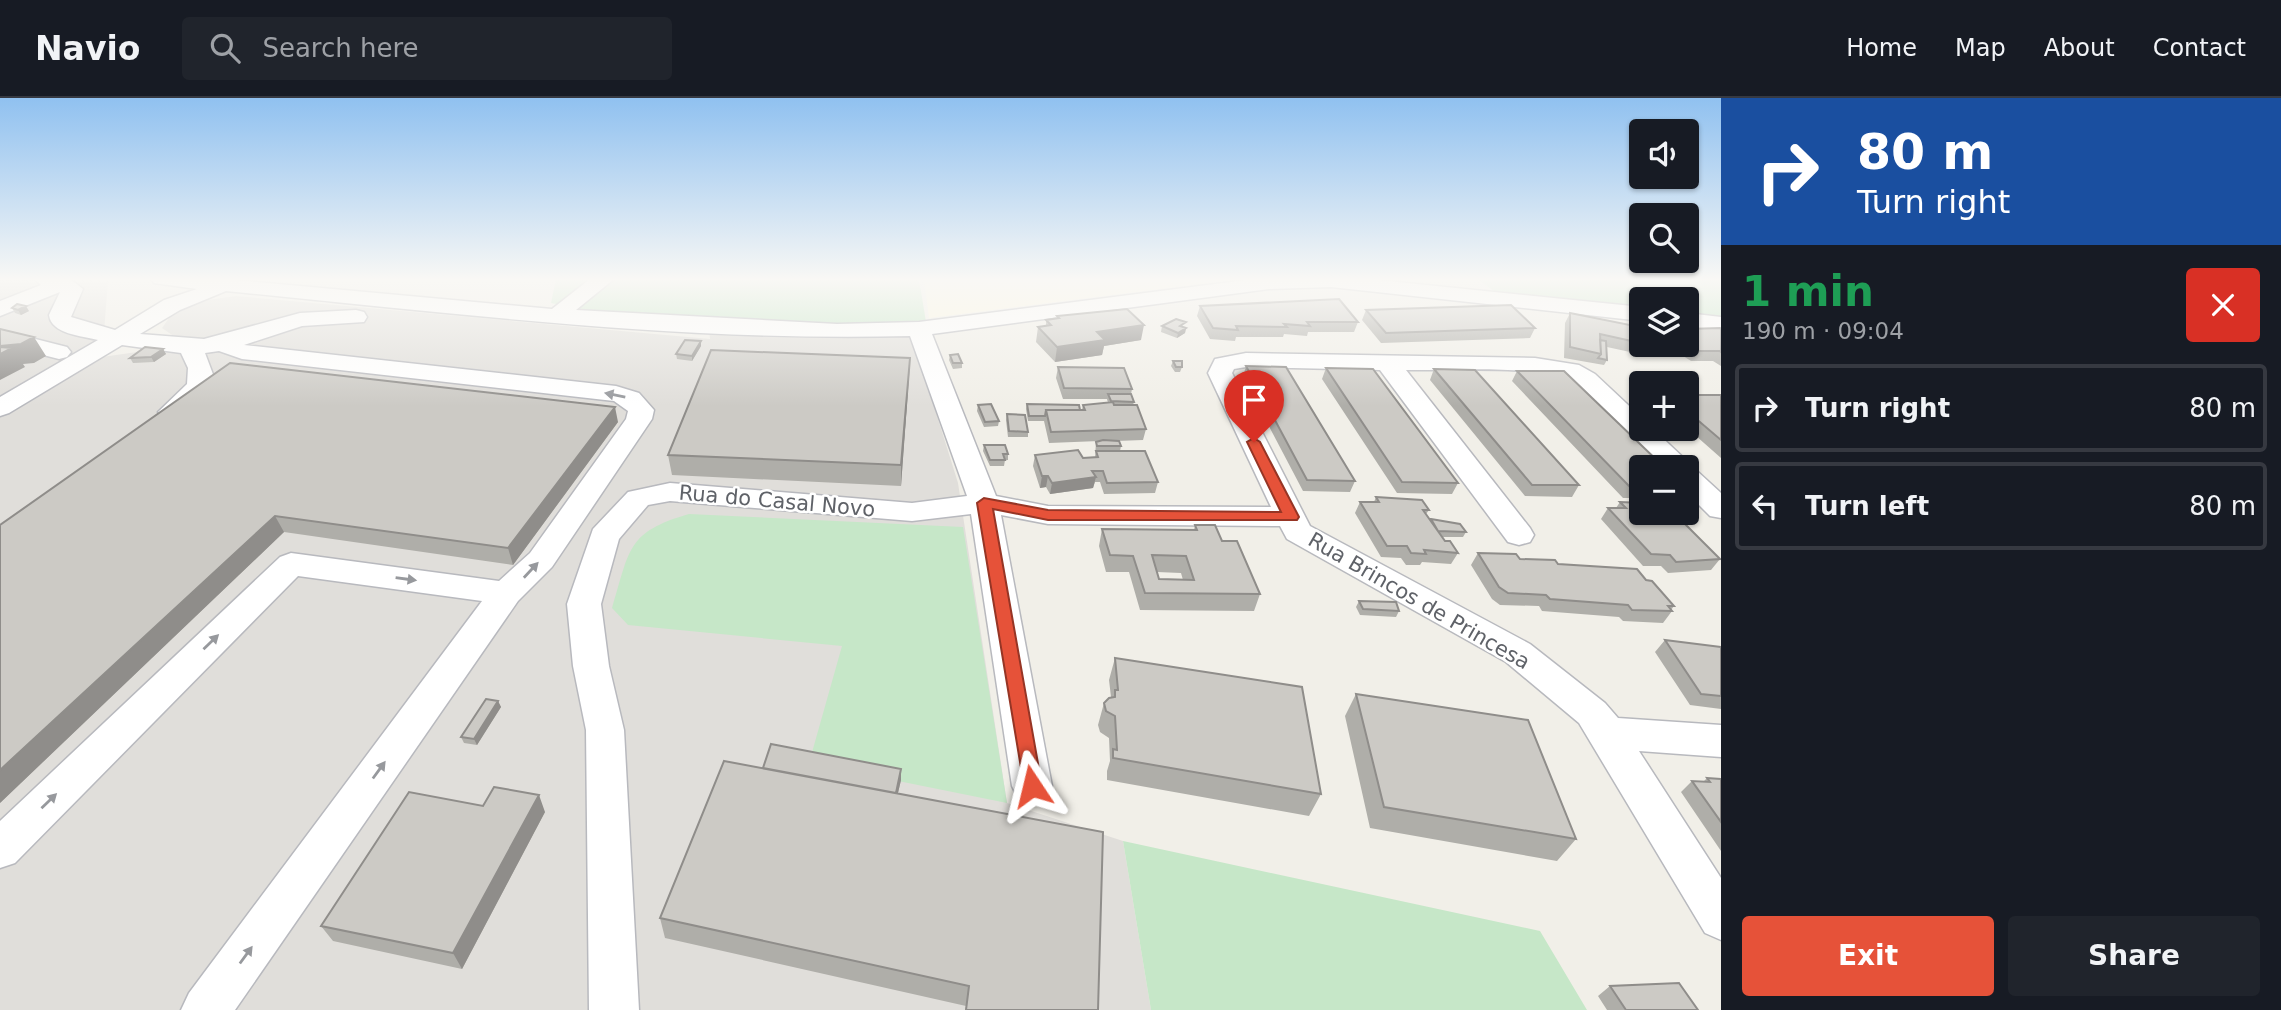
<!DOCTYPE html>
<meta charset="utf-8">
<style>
:root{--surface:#171b24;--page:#20242c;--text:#f1f3f6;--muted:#9ea1a6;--line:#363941;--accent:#e65239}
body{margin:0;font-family:"DejaVu Sans",sans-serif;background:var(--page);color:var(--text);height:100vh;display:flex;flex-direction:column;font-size:26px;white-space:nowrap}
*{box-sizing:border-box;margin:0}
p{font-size:23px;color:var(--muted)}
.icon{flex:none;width:38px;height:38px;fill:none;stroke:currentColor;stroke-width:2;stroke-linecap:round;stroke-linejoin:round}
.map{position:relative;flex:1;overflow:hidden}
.panel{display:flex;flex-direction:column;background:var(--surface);width:560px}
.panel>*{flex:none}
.banner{background:#1a4fa0;color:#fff;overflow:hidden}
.fabs{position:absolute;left:1629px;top:21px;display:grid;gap:14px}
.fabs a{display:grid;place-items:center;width:70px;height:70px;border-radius:7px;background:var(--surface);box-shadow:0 2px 5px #0004;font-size:35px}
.pin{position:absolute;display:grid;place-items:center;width:60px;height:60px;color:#fff;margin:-72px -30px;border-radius:50% 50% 50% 0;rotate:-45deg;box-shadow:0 0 7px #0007}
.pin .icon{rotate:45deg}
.me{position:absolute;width:77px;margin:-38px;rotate:350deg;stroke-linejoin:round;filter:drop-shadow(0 0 5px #0008)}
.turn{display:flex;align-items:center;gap:24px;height:147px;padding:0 21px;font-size:32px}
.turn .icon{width:91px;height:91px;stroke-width:2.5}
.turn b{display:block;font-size:49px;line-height:60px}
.round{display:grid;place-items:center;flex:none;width:74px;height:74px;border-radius:7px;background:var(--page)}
.head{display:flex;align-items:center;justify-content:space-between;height:119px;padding:0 21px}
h1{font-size:42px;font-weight:700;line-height:52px;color:#1e9e55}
.action{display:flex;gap:14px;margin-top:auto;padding:14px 21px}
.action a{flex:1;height:80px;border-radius:7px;background:var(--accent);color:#fff;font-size:28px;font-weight:700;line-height:80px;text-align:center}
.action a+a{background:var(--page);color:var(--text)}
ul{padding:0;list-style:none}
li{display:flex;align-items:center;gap:21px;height:88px;margin:0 14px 10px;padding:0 7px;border:4px solid var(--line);border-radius:7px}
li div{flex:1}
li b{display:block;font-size:26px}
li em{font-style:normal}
header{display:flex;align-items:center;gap:42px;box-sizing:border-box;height:98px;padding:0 35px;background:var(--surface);border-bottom:2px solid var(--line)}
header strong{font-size:33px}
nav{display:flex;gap:38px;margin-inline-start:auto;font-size:24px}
.search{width:490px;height:63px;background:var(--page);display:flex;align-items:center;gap:18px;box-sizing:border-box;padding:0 24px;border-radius:7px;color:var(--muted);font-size:26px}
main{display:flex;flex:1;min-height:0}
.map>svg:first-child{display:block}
</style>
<header>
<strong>Navio</strong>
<div class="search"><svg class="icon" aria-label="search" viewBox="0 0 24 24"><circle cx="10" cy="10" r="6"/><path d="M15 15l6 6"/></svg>Search here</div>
<nav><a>Home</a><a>Map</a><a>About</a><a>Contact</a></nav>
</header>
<main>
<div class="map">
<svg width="1721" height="912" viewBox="0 0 1721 912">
<rect width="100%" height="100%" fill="#f1efe8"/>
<path fill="#fdf8e0" d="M924 181H1238L929 220Z"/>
<path fill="#e0deda" d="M0 181 108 183 102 259 151 252 175 239 162 230 172 216 208 202 236 198 710 241 708 223 908 225 958 385 1007 705 1123 743 1151 912H0Z"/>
<path fill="#c6e7c8" d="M556 181H919L926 224 812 226 603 215 551 205Z
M1478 181H1721V221L1687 217V201H1642L1641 212 1495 194Z
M689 416 963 429 1007 705 809 665 842 548 628 527 612 510C630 452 626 434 689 416Z
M1123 743 1540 833 1587 912H1151Z"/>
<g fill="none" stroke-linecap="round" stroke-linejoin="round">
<g stroke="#b8b9be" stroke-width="3">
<path id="minor" d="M35 181H70L83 191 71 219 115 232 164 202 197 191 154 185 151 181H224L552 211 590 181H614L576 212 837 226 919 224 1254 181H1368L1642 209V223L1331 189 1269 191 932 236 996 398 1048 408 1271 409 1208 275 1215 261 1246 255 1535 260 1579 267 1595 276 1642 320V331H1653L1687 363 1690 371 1697 373 1721 395V420L1710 418 1687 395V369H1661L1577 286C1540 265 1451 273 1406 272L1530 430 1534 437 1530 444 1519 447 1508 444 1380 272 1246 269 1234 271 1232 275 1310 428 1530 546 1605 605 1618 620 1721 627V659L1639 653 1721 780V842L1705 835 1579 625 1506 564 1287 441 1280 428 1048 426 1001 417 1052 688 1046 700 1032 705 1018 700 1012 688 971 416 912 423 670 403 648 407 619 441 601 506 609 568 624 632 639 912H589L586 632 573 568 567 506 593 431 628 394 670 385 912 405 967 398 910 238C682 244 453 215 226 193L180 212 140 236 204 241 300 215 356 212 364 214 367 219 364 224 302 228 244 247 616 288 639 295 654 312 652 321 552 469 518 503 235 912H181L189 895 482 503 298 478 15 765 0 770V723L280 459 291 455 499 483 530 455 626 321 628 313 614 303 242 261 219 253 205 255 214 279C210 301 185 325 162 320L158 314 187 286 188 270 181 255 122 247 9 315 0 318V299L98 242C82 238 51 236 49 217L60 194 0 218V203L41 187Z
M1687 215 1721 219V233L1687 229Z
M0 232 67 249 71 254 67 259 59 261 0 246Z"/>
</g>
<use href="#minor" fill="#fff" fill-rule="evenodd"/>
</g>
<path fill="#afaea9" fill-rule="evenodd" d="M1200 208 1358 224 1354 234H1308L1307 238 1284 236 1283 239H1236L1235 243 1210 241 1197 218Z
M12 210 29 213 21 217 15 215Z
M1366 212 1535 230 1530 240 1381 245 1362 222Z
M1570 215 1636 244 1630 254 1607 249V262L1604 267 1564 260 1565 225Z
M1057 218 1141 242 1104 248 1102 257 1055 264 1036 244 1038 229 1046 228V222L1057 221Z
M1162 228 1185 230H1186L1185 235 1177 240 1161 234Z
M1721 231V268L1713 263H1691L1666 247H1687Z
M701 248 692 263 677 261 676 256Z
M163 251 166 256 154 264 133 265 130 260Z
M950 257 962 265V270L953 271 949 262Z
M910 260 901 388 672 377 668 357Z
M1173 263 1182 269 1180 274H1175L1171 268Z
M230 265 618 324 513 467 284 434 0 705Z
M1246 268 1355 383 1350 394 1303 393 1243 279Z
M1058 269 1132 291 1131 296 1134 304 1133 307 1146 331 1143 342 1116 343 1121 348 1120 353 1158 384 1155 395 1104 396 1100 384H1095L1093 390 1050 396 1046 389 1040 390 1033 368 1035 357 1083 360H1095L1096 344 1099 343 1049 345 1044 323H1028L1026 311 1027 306 1082 312 1083 307 1108 305 1107 301H1063L1056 280Z
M1326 270 1458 385 1452 396 1397 395 1322 281Z
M1434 271 1579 387 1572 399 1525 398 1430 282Z
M1517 273 1642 369V400H1623L1512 283Z
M1687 297H1721V360L1687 330Z
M978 307 999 323 998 328 984 329 977 313Z
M1007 316 1028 334V339H1008L1006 322Z
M984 347 1008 356V362H1005L1004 368H990L983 353Z
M1376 399 1429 412 1426 416 1430 422 1466 434 1463 439H1442L1445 443 1458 455 1451 466 1422 464 1420 467H1406L1401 460 1381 459 1355 415 1360 404H1374Z
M1620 404 1720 461 1711 472 1668 475 1661 468H1643L1601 421 1608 410H1616Z
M1195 427 1222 443 1260 496 1254 513 1140 512 1129 474H1106L1099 448 1102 431 1194 432ZM1157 474 1181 475 1183 482 1159 481Z
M1478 455 1520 461 1646 482 1674 508 1671 512 1672 513 1663 525 1623 523 1619 519 1542 513 1539 508 1500 507 1492 501 1471 467Z
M1359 503 1399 513 1396 519 1360 517 1356 509Z
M1665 542 1721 549V611L1690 607 1655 554Z
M1115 560 1321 696 1309 718 1107 682V673L1110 663 1109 640 1100 634 1098 627 1104 605 1111 599 1109 582Z
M1356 596 1576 741 1557 763 1370 730 1345 618Z
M498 603 501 609 477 647 464 645 461 639Z
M763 670 901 682 898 695 1098 912H965L966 908 665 840 660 820Z
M1707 680 1721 681V753L1681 694 1692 683H1704Z
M483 708 545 714 462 871 333 843 321 828Z
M1610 888 1698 912H1607L1598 898Z"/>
<path fill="#8f8d8a" d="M26 208 29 213 21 217 18 212Z
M1144 227 1141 242 1104 248 1102 257 1055 264 1057 249 1097 234Z
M1186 230 1185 235 1177 240 1178 235Z
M34 239 46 258 34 265 23 266 25 269 0 282V248Z
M701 243V248L692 263V258Z
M163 251 166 256 154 264 151 259Z
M910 260 909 279 901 388V367Z
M615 309 618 324 513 467 508 450Z
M1042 378H1048L1046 389 1040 390Z
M1096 379 1093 390 1050 396 1052 385Z
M275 418 284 434 0 705V672Z
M498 603 501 609 477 647 474 641Z
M901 671V682L893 716V705Z
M539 697 545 714 462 871 453 855Z"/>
<path fill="#cccac5" stroke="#8f8d8a" stroke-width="2" fill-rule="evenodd" d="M1339 201 1358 224H1307L1310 228 1284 226 1287 229 1236 228 1238 232 1213 230 1200 208Z
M17 206 26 208 18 212 12 210Z
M1511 207 1535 230 1386 235 1366 212Z
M1127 211 1144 227 1097 234 1105 242 1057 249 1038 229 1051 227 1046 222 1059 220 1057 218Z
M1570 215 1635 228 1636 244 1600 236 1601 256 1570 249Z
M1176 221 1186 224 1180 228 1186 230 1178 235 1162 228Z
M1720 230 1721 231V254L1720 253H1697L1687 246V231Z
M0 231 34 239 21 246 0 248Z
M685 242 701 243 692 258 676 256Z
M1600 242 1606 243 1607 262 1598 260 1601 256Z
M0 249 12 250 0 256Z
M145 249 163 251 151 259 130 260Z
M711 252 910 260 901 367 668 357Z
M958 256 962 265H953L950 257Z
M1173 263H1182V269H1176Z
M230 265 615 309 508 450 275 418 0 672V427Z
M1246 268 1286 269 1355 383 1307 382Z
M1058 269 1124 270 1132 291 1064 290Z
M1326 270 1373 271 1458 385 1402 384Z
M1434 271 1475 272 1579 387H1532Z
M1517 273H1564L1664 369H1642V389H1630Z
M1108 296H1131L1134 304 1111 303Z
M1687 297H1721V342L1687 313Z
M1113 304 1114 307H1137L1146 331 1051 334 1046 312H1085L1083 307Z
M991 306 999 323 985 324 978 307Z
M1027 306 1079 307 1080 312H1046L1045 318H1029Z
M1007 316 1025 317 1028 334 1009 333Z
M1103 342 1119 343 1121 348H1097L1096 344Z
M984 347H1005L1008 356H1003L1005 362H990Z
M1078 352 1083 360 1098 359 1096 353H1145L1158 384 1107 385 1103 373H1092L1096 379 1052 385 1048 378H1042L1035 357Z
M1376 399 1422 402 1429 412H1423L1445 443H1450L1458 455 1424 452 1426 456 1411 455 1407 448H1387L1360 404H1379Z
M1620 404 1642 405V415H1674L1720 461 1676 464 1670 457 1651 456 1608 410H1626Z
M1431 421 1460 426 1466 434 1438 433Z
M1195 427H1215L1222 443H1237L1260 496 1145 495 1133 458 1110 457 1102 431 1197 432ZM1152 457 1186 458 1194 482 1159 481Z
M1478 455 1516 456 1520 461 1555 462 1558 466 1637 471 1646 482 1652 483 1674 508H1668L1672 513 1632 512 1628 507 1550 501 1546 497 1508 495 1499 489Z
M1359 503 1396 504 1399 513 1363 511Z
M1665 542 1721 549V598L1701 596Z
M1115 560 1302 589 1321 696 1113 660V651L1117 652 1115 618 1106 613 1104 605 1109 600 1115 599V592H1118Z
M1356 596 1528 622 1576 741 1384 709Z
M486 601 498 603 474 641 461 639Z
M771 646 901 671 896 695 763 670Z
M724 663 1103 734 1098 912H966L969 888 660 820Z
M1707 680 1721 681V724L1692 683 1710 684Z
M494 689 539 697 453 855 321 828 409 694 483 708Z
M1679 885 1698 912H1626L1610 888Z"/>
<defs><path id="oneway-solid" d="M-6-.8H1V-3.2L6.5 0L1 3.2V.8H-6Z" transform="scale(1.75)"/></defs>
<g fill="#97999d">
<use href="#oneway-solid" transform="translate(615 297) rotate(-169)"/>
<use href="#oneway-solid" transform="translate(531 472) rotate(-47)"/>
<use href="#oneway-solid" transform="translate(406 481) rotate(8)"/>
<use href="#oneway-solid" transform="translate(211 544) rotate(-44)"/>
<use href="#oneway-solid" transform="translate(379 672) rotate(-54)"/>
<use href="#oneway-solid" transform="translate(49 703) rotate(-44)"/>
<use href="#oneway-solid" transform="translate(246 857) rotate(-54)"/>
</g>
<linearGradient id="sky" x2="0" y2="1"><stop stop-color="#90c1f0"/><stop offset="0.59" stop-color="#f9f8f5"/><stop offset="1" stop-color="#f9f8f5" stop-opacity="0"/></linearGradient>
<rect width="1721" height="308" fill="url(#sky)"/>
<path fill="#e65239" stroke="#963525" stroke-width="2" d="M1254 340 1260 344 1299 419 1297 422H1048L993 411 1042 688 1039 694 1032 697 1025 694 977 405 984 400 1048 412 1281 414 1247 344Z"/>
<g text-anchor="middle" stroke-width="5" stroke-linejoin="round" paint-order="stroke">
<g font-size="21" fill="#5f6268" stroke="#fff">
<text transform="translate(777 403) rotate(5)" y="7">Rua do Casal Novo</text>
<text transform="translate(1419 503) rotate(30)" y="7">Rua Brincos de Princesa</text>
</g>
</g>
</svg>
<div class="fabs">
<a><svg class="icon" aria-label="sound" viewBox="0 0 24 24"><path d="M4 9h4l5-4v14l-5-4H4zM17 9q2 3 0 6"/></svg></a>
<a><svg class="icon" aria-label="search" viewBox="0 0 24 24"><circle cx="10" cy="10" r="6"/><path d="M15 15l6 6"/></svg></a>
<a><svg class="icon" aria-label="layers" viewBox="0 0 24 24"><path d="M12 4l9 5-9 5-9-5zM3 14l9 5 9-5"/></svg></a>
<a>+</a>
<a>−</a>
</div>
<div class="pin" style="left:1254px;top:344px;background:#d93025"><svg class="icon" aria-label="arrive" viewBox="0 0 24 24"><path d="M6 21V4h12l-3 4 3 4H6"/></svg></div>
<svg class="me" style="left:1032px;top:688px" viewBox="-20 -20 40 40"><path d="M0-17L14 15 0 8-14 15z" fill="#e65239" stroke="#fff" stroke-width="4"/></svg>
</div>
<section class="panel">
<div class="banner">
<div class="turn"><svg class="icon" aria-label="right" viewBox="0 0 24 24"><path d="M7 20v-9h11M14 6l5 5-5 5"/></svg><div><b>80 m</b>Turn right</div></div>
</div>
<div class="head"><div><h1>1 min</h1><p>190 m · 09:04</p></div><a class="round" style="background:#d93025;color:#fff"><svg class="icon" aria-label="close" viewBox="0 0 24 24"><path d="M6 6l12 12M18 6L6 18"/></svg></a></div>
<ul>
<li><svg class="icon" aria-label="right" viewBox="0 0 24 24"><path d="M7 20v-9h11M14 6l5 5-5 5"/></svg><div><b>Turn right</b></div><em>80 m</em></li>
<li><svg class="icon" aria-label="left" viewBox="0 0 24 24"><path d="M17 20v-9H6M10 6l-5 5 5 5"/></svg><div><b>Turn left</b></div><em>80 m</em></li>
</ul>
<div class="action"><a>Exit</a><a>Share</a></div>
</section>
</main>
